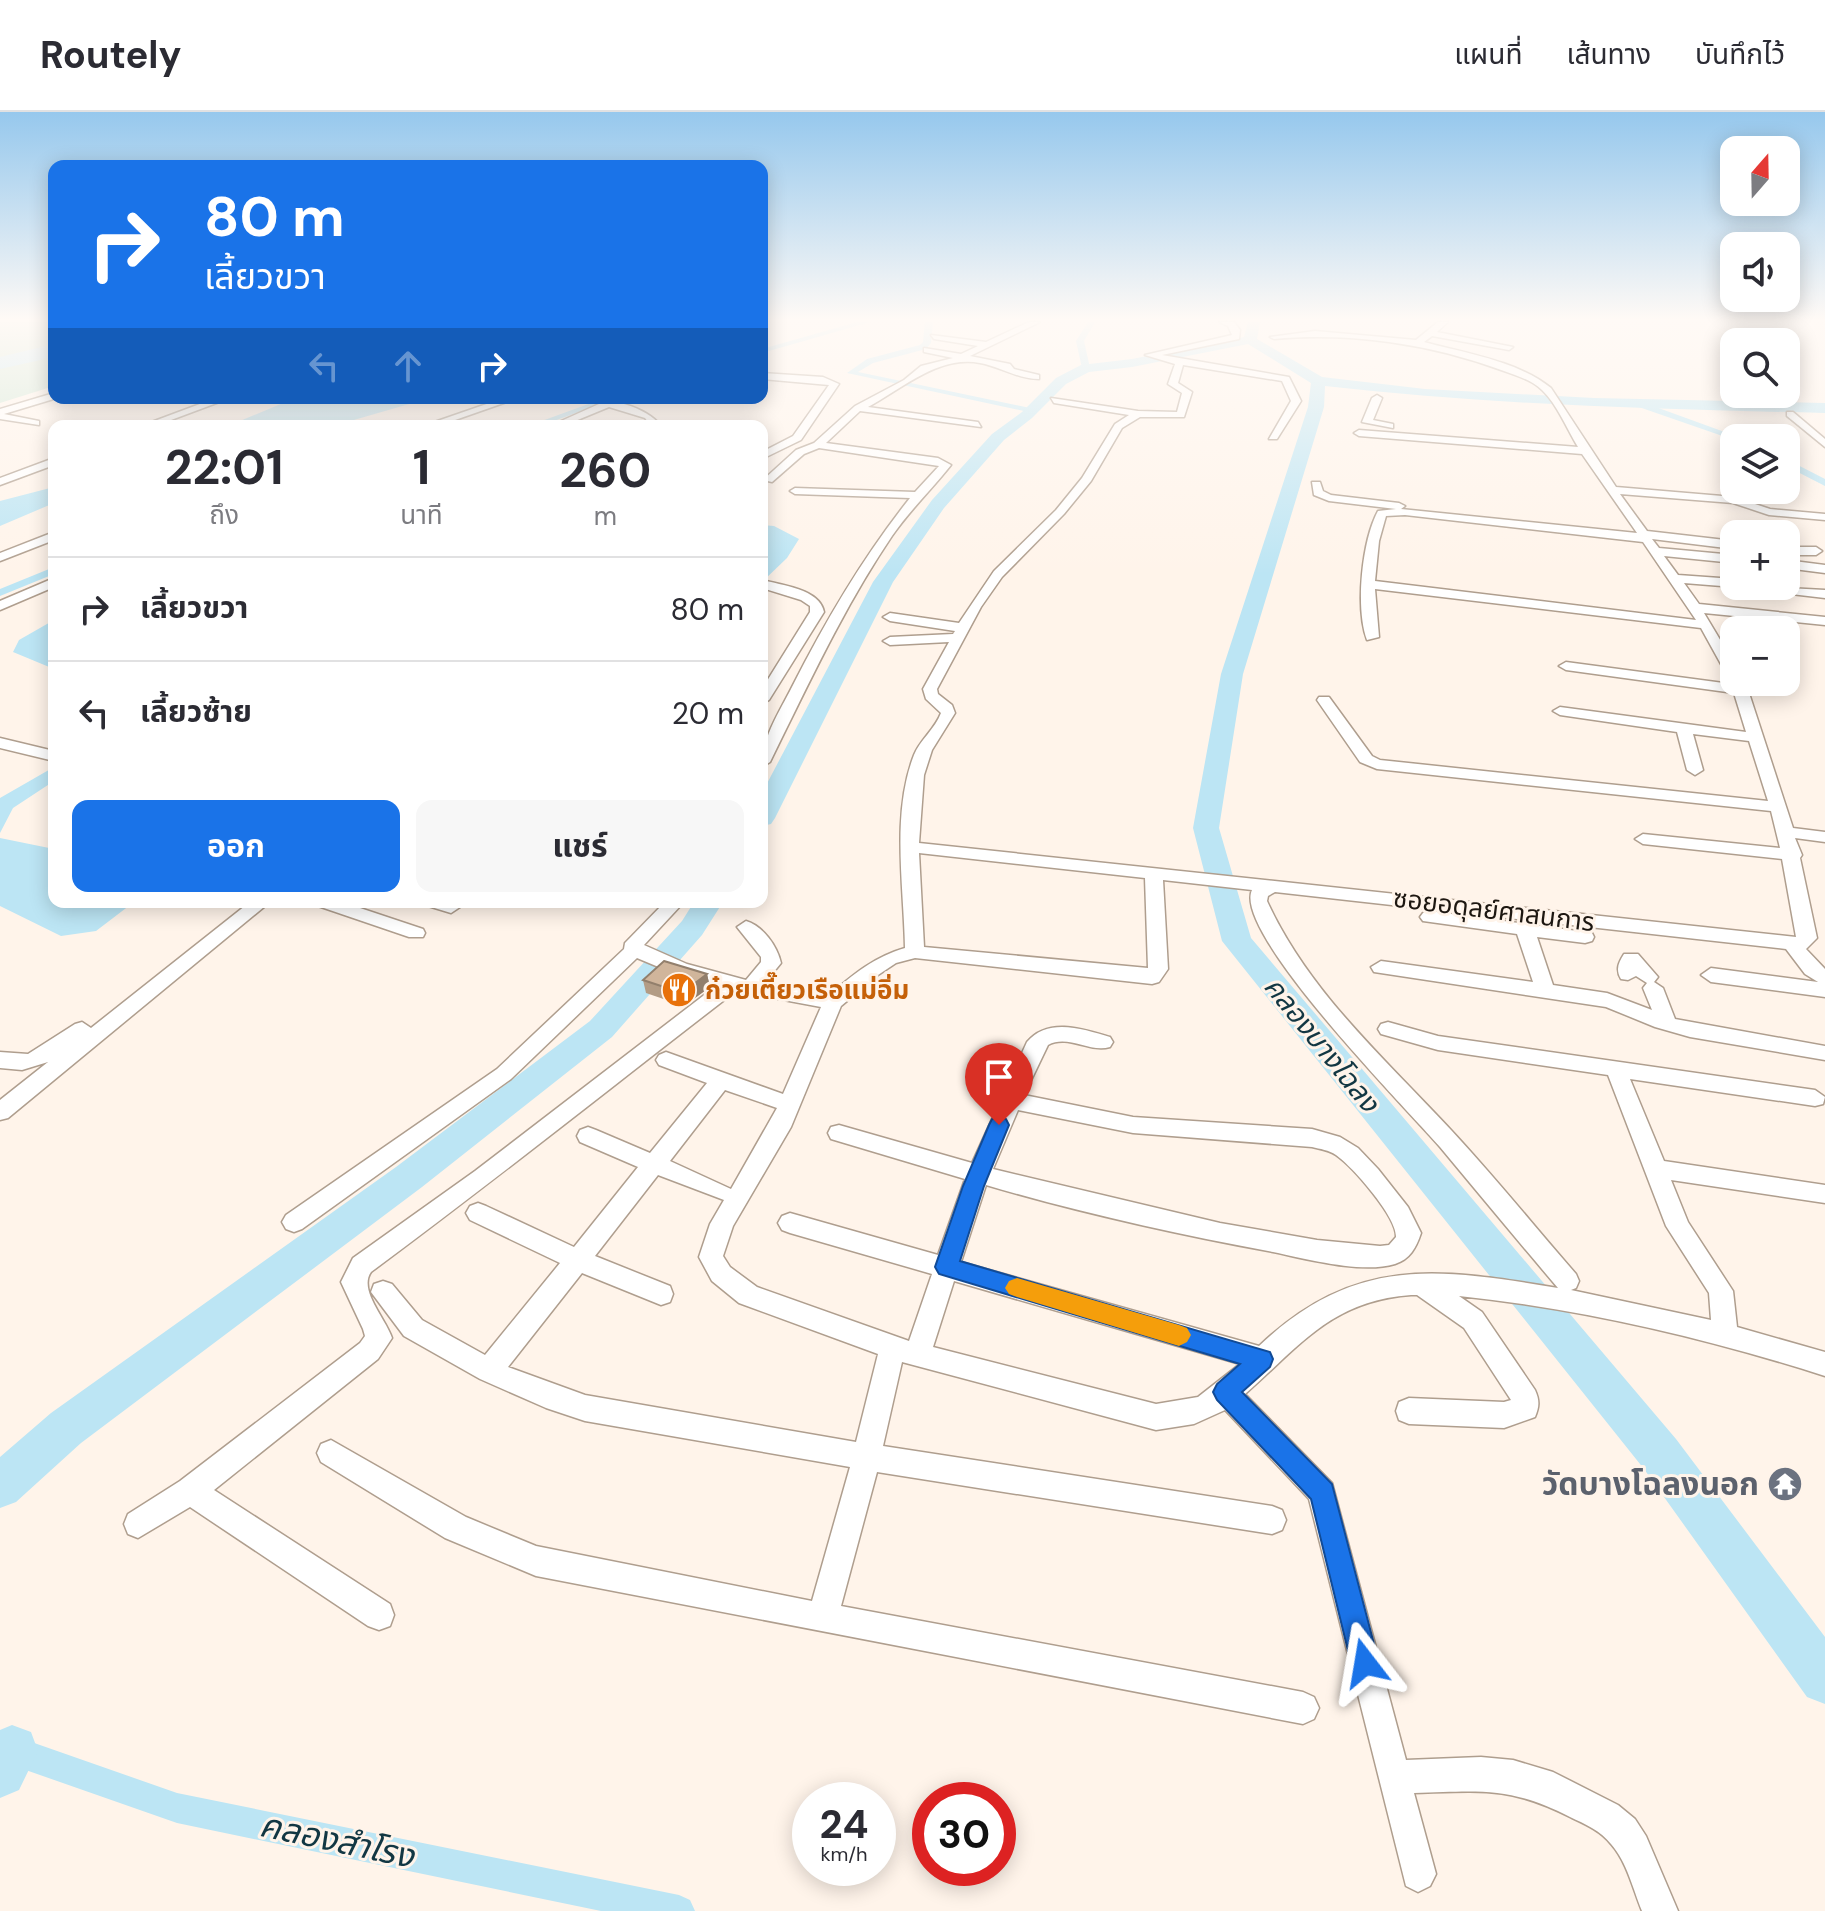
<!DOCTYPE html>
<html lang="th">
<meta charset="utf-8">
<style>
:root{--surface:#fff;--page:#f7f7f7;--text:#2b2b33;--muted:#7c7c81;--line:#e1e1e2;--accent:#1a73e8}
body{margin:0;font-family:"DM Sans","Noto Sans Thai",sans-serif;background:var(--page);color:var(--text);height:100vh;display:flex;flex-direction:column;font-size:30px;white-space:nowrap}
*{box-sizing:border-box;margin:0}
p{font-size:26px;color:var(--muted)}
.icon{flex:none;width:44px;height:44px;fill:none;stroke:currentColor;stroke-width:2;stroke-linecap:round;stroke-linejoin:round}
.map{position:relative;flex:1;overflow:hidden}
.sheet{position:absolute;left:48px;top:308px;width:720px;height:488px;display:flex;flex-direction:column;background:var(--surface);border-radius:16px;box-shadow:0 4px 20px #0003}
.sheet>*{flex:none}
.guide{position:absolute;left:48px;top:48px;width:720px;height:244px;border-radius:16px;box-shadow:0 4px 20px #0003;background:#1a73e8;color:#fff;overflow:hidden}
.needle{width:52px;rotate:20deg}
.tools{position:absolute;left:1720px;top:24px;display:grid;gap:16px}
.tools a{display:grid;place-items:center;width:80px;height:80px;border-radius:16px;background:var(--surface);box-shadow:0 4px 20px #0003;font-size:40px}
.speed{position:absolute;left:792px;top:1670px;display:flex;gap:16px;font-size:40px;font-weight:700;text-align:center}
.speed>*{display:grid;place-content:center;width:104px;height:104px;border-radius:50%;background:var(--surface);box-shadow:0 4px 20px #0003;line-height:1}
.speed small{font-size:20px;font-weight:400}
.speed .limit{border:12px solid #d22;background:#fff;color:#111}
.pin{position:absolute;display:grid;place-items:center;width:68px;height:68px;color:#fff;margin:-82px -34px;border-radius:50% 50% 50% 0;rotate:-45deg;box-shadow:0 0 8px #0007}
.pin .icon{rotate:45deg}
.me{position:absolute;width:88px;margin:-44px;rotate:346deg;stroke-linejoin:round;filter:drop-shadow(0 0 6px #0008)}
.turn{display:flex;align-items:center;gap:28px;height:168px;padding:0 24px;font-size:36px}
.turn .icon{width:104px;height:104px;stroke-width:2.5}
.turn b{display:block;font-size:56px;line-height:68px}
.lanes{display:flex;align-items:center;height:76px;padding:0 24px;background:#0003;justify-content:center;gap:40px;direction:ltr}
.lanes .off{opacity:.35}
.eta{display:flex;justify-content:space-evenly;align-items:center;height:136px;text-align:center}
.eta b{font-size:48px;font-weight:700;line-height:56px}
.primary-button{display:flex;gap:16px;margin-top:auto;padding:16px 24px}
.primary-button a{flex:1;height:92px;border-radius:16px;background:var(--accent);color:#fff;font-size:32px;font-weight:700;line-height:92px;text-align:center}
.primary-button a+a{background:var(--page);color:var(--text)}
ul{padding:0;list-style:none}
li{display:flex;align-items:center;gap:24px;height:104px;padding:0 24px;border-top:2px solid var(--line)}
li div{flex:1}
li b{display:block;font-size:30px}
li em{font-style:normal}
header{display:flex;align-items:center;gap:48px;box-sizing:border-box;height:112px;padding:0 40px;background:var(--surface);border-bottom:2px solid var(--line)}
header strong{font-size:38px}
nav{display:flex;gap:44px;margin-inline-start:auto;font-size:28px}
.map>svg:first-child{display:block}
</style>
<header>
<strong>Routely</strong>
<nav><a>แผนที่</a><a>เส้นทาง</a><a>บันทึกไว้</a></nav>
</header>
<div class="map">
<svg width="1825" height="1799" viewBox="0 0 1825 1799">
<rect width="100%" height="100%" fill="#fff4ea"/>
<path fill="#cae5d2" d="M0 210H54V274L0 291Z"/>
<path fill="#bce5f4" d="M54 232V245L0 257V245Z
M295 286H430L333 314H228Z
M54 375V391L0 414V389Z
M762 413 774 414 799 427 787 446 762 470Z
M54 508V557L13 540 19 528Z
M54 655V669L13 696 0 721V686Z
M0 726 54 737V790H134L96 819 61 824 0 794Z"/>
<g fill="none" stroke-linecap="round" stroke-linejoin="round">
<path fill="#bce5f4" fill-rule="evenodd" d="M857 210H870L762 241V237Z
M925 210H933L931 231 926 237 873 251 858 260 1030 296 1033 301 847 261 867 247 920 233 923 230Z
M1088 210H1095L1084 229 1090 256 1086 258 1082 256 1076 229Z
M605 286H617L540 314H528Z
M1636 290H1642L1741 326 1734 328 1636 294Z
M1786 347 1825 367V374L1786 354Z
M54 455V462L0 484V477Z
M0 1619 177 1681 679 1783 690 1788 695 1799H601L177 1711 0 1649Z"/>
<path fill="#bce5f4" fill-rule="evenodd" d="M1248 210H1260L1257 227 1322 265 1425 277 1594 286 1825 291V301C1658 297 1491 293 1325 274L1324 295 1243 562 1219 716 1251 826 1676 1327 1825 1525V1592L1807 1585 1644 1357 1222 829 1193 716 1221 562 1308 295 1311 271 1248 232 1132 255 1089 260 1066 272 1032 306 1004 328 944 396 893 470 775 706 771 712 762 714V681L873 470 932 388 992 322 1022 300 1056 266 1081 253 1132 247 1244 225Z
M694 790H723L702 823 612 925 422 1075 81 1331 16 1390 0 1396V1345L51 1301 396 1055 590 909 682 809Z
M12 1613 31 1620 38 1639 19 1678 0 1686V1618Z"/>
<g stroke="#af9e8e" stroke-width="3">
<path id="street" d="M1029 210H1040L970 244 1010 252 1014 257 1039 263V267C1018 267 1001 255 980 251 939 243 903 276 868 295L978 310 981 315 860 299 826 331 938 346 951 353C932 377 910 398 892 424 844 495 808 573 770 650L762 655C762 625 779 601 792 575 826 508 863 445 910 386L795 382 790 379 795 376 915 380 939 354 819 336 804 342 772 370 763 368 796 338 814 331 855 294 904 268 921 254 953 246 924 240V236L961 242 978 234 934 227 931 223 986 230Z
M1219 210H1234L1240 218 1239 227 1162 243 1289 265 1301 289 1277 327H1269L1291 289 1282 269 1183 253 1178 271 1192 280 1184 305H1140L1122 316 1091 369 1064 402 1002 465 981 495 937 577 938 582 952 593 955 601 932 638 924 663 919 731 1796 825 1782 747 1643 732 1635 727 1643 722 1780 736 1771 699 1377 657 1360 650 1317 588 1319 585H1329L1372 644 1380 648 1768 689 1749 629 1693 622 1703 658 1695 663 1687 658 1677 620 1560 603 1553 599 1560 595 1746 620 1734 581 1566 558 1559 554 1566 550 1731 572 1732 567 1727 563 1701 516 1375 477 1379 525 1367 528C1355 496 1362 429 1378 399L1396 397 1329 389 1314 383 1312 370H1320L1323 379 1331 383 1399 391 1405 394 1401 397 1637 421 1582 342 1359 324 1354 321 1359 318 1578 335C1567 317 1557 292 1542 278 1532 268 1517 264 1504 259 1431 232 1351 220 1274 227L1270 225 1315 219 1416 228 1438 210H1448L1437 220 1513 235 1509 238 1432 224 1424 230C1465 241 1518 249 1551 276L1616 375 1734 385 1770 397 1825 402V408L1769 403 1733 391 1620 382 1647 419 1734 429V437L1652 427 1659 436 1734 443V451L1664 444 1678 463 1734 467V474H1737L1734 475 1684 471 1699 492 1825 505V513L1704 501 1734 551V570H1744L1748 578 1793 716 1825 720V730L1795 726 1802 743 1800 746 1817 826 1806 837 1825 857V885L1711 870 1701 863 1711 856 1818 870 1805 862 1786 837 1275 780 1268 784 1267 789C1308 879 1385 947 1451 1018 1494 1064 1534 1114 1576 1162L1579 1169 1576 1176 1571 1178 1711 1208 1709 1181 1666 1114 1608 963 1438 938 1381 922 1378 917 1381 912 1388 910 1438 924 1815 978 1825 985 1823 992 1815 994 1630 967 1664 1049 1825 1073V1091L1671 1068 1688 1110 1733 1179 1737 1215 1825 1240V1264C1706 1226 1584 1197 1459 1184L1482 1200 1535 1278C1540 1289 1539 1295 1535 1305L1504 1316 1409 1312 1399 1308 1396 1299 1399 1290 1409 1286 1504 1290 1511 1288 1464 1216 1417 1183H1411C1331 1189 1301 1233 1245 1282L1332 1371 1406 1648 1481 1645 1513 1648 1553 1660 1618 1693 1635 1707 1646 1724 1678 1799H1642C1633 1777 1627 1750 1611 1732 1601 1719 1585 1712 1570 1705 1510 1674 1480 1679 1414 1681L1436 1762 1430 1774 1418 1780 1406 1774 1309 1387 1225 1298 1194 1312 1156 1318 902 1250 883 1334 1272 1394 1282 1398 1286 1408 1282 1418 1272 1422 877 1360 841 1494 1303 1580 1314 1585 1319 1596 1314 1607 1303 1612 536 1464 445 1426 321 1350 317 1341 321 1332 331 1328 466 1405 536 1434 812 1489 850 1355 585 1309 546 1296 480 1267 404 1224 371 1180 374 1172 383 1169 392 1172 422 1208 485 1243 560 1151 470 1108 466 1101 470 1094 478 1091 486 1094 574 1135 638 1055 580 1030 577 1024 580 1018 588 1015 596 1018 650 1041 707 971 659 953 656 948 659 943 666 940 783 982 821 895 736 879C614 973 494 1069 371 1160 358 1178 386 1207 392 1226L378 1247 214 1378 390 1492 394 1503 390 1514 379 1518 368 1514 190 1395 138 1426 128 1422 124 1412 128 1402 180 1369 360 1231 365 1224 363 1217 341 1170 353 1146 475 1059 716 874 673 861 637 846 511 967 302 1117 294 1120 286 1117 282 1110 286 1103 497 957 624 837 625 831 665 790H684L644 833 687 852 746 868 761 850V845L737 815 746 809C763 814 777 834 781 851L764 872 829 883C854 862 874 845 905 836 904 775 891 702 914 643 920 628 935 617 941 601L926 587 923 577 949 530 890 533 883 529 890 525 953 522 955 519 890 509 883 505 890 501 959 511 994 459 1056 398 1082 366 1115 312 1129 303 1054 291 1051 286 1138 299 1177 300 1182 281 1168 272 1175 252 1145 243 1232 223 1228 214ZM1405 403 1643 430 1696 508 1375 469 1379 429 1386 404ZM919 741 1145 766 1148 856 924 835ZM1163 768 1252 778C1232 820 1408 998 1440 1035 1479 1082 1518 1129 1558 1176 1437 1156 1355 1143 1259 1234L961 1150 986 1073C1081 1101 1176 1122 1273 1140 1307 1147 1362 1162 1395 1152 1410 1147 1416 1136 1421 1121L1408 1095 1378 1057 1358 1036 1340 1025 1312 1017 1133 1005 1024 983 1048 933C1068 922 1089 941 1110 935L1113 930 1110 925C1083 917 1048 905 1027 930L972 1051 839 1013 831 1015 828 1021 831 1027 965 1067 938 1143 790 1101 782 1104 778 1111 782 1118 790 1121 932 1162 909 1229 757 1175 730 1155 723 1144 733 1114 791 1015 841 894 878 863 896 851 915 846 1152 872 1159 870 1168 857ZM725 978 777 996 731 1077 670 1049ZM1018 998 1133 1021 1312 1035C1320 1037 1329 1038 1336 1043 1353 1055 1397 1105 1396 1125L1389 1133 1380 1134 1317 1128 1220 1111 993 1057ZM658 1063 724 1088 710 1112 699 1145 712 1169 739 1191 878 1242 856 1330 585 1283 508 1255 582 1161 661 1193 670 1190 673 1182 670 1174 595 1144ZM954 1169 1240 1252 1198 1285 1156 1292 933 1235Z
M762 261 823 265 839 272 801 328 762 347V340L793 324 829 273 762 267Z
M54 281V286H57L4 302 39 309V313L0 307V297Z
M1377 283 1382 286 1373 308 1393 312V316L1362 310 1372 286Z
M216 286H230L155 314H141Z
M504 286H518L438 314H423Z
M583 286C608 286 646 294 661 314H651L645 306 609 295 563 314H550L599 292Z
M1787 300H1793L1825 327V335L1787 304Z
M54 346V353L0 373V366Z
M54 420V428L0 449V441Z
M1786 435H1816L1822 439 1816 443H1786Z
M1786 448 1825 453V461L1786 456Z
M54 466V475L0 498V489Z
M762 468C781 473 820 477 824 500L769 588 762 592V577L810 500V494L801 488 762 476Z
M1750 474 1825 478V486L1756 478Z
M0 626 54 639V649L0 636Z
M250 790H270L8 1006 0 1008V988L48 950 22 958 0 956V940L28 942 75 912 82 910 91 916Z
M315 790H342L423 817 425 821 423 825H409L318 794Z
M425 790H454L460 795 451 801 428 794Z
M1429 799 1592 821 1594 825 1592 829 1585 831 1537 825 1553 873 1607 881 1652 898 1643 876 1647 871 1636 864 1628 868 1621 867C1615 857 1619 850 1624 842H1638L1658 865 1654 870 1663 876 1675 907 1825 934V948L1690 925 1655 915 1606 895 1374 860 1371 855 1381 849 1533 870 1517 822 1423 809 1420 805 1423 801Z"/>
</g>
<use href="#street" fill="#fff" fill-rule="evenodd"/>
</g>
<path fill="#b39c85" d="M707 862 710 875 684 894 646 881 643 868Z"/>
<path fill="#927f6c" d="M707 862 710 875 684 894 682 881Z"/>
<path fill="#d0b59b" stroke="#927f6c" stroke-width="2" d="M664 849 707 862 682 881 643 868Z"/>
<linearGradient id="sky" x2="0" y2="1"><stop stop-color="#96c8ed"/><stop offset="0.45" stop-color="#fffaf6"/><stop offset="1" stop-color="#fffaf6" stop-opacity="0"/></linearGradient>
<rect width="1825" height="462" fill="url(#sky)"/>
<path fill="#1a73e8" stroke="#114b97" stroke-width="2" d="M999 1005 1006 1007 1009 1013 984 1074 960 1149 1270 1240 1273 1247 1270 1255 1242 1280 1332 1372 1379 1551 1375 1561 1365 1565 1355 1561 1351 1551 1311 1387 1217 1288 1213 1280 1217 1272 1240 1252 939 1162 935 1155 963 1074 989 1013 992 1007Z"/>
<path fill="#f59e0b" d="M1017 1166 1179 1213 1187 1216 1191 1223 1187 1230 1179 1234 1017 1185 1009 1182 1005 1176 1009 1169Z"/>
<defs>
<g id="restaurant-disc" transform="scale(1.8)"><circle r="9.5" fill="#e8710a" stroke="#fff4ea"/><path d="M-5-6h1v4h1v-4h1v4h1v-4h1v5L-1.5 .5V6h-2V.5L-5-1ZM5-6V6H3V1.5H1.5Q1.5-4 5-6Z" fill="#fff"/></g>
<g id="temple-disc" transform="scale(1.8)"><circle r="9.5" fill="#6b7280" stroke="#fff4ea"/><path d="M0-6L5-2H3V0L6.5 2.5H4V6H1.5V3h-3V6H-4V2.5H-6.5L-3 0V-2H-5Z" fill="#fff"/></g>
</defs>
<g fill-rule="evenodd">
<use href="#restaurant-disc" x="679" y="878"/>
<use href="#temple-disc" x="1785" y="1372"/>
</g>
<g text-anchor="middle" stroke-width="6" stroke-linejoin="round" paint-order="stroke">
<g font-size="26" fill="#1d1711" stroke="#fff4ea">
<text transform="translate(1494 798) rotate(7)" y="9">ซอยอดุลย์ศาสนการ</text>
</g>
<g font-size="26" font-weight="bold" fill="#c56008" stroke="#fff4ea" text-anchor="start">
<text x="705" y="887">ก๋วยเตี๊ยวเรือแม่อิ่ม</text>
</g>
<g font-size="28" font-style="italic" fill="#123743" stroke="#fff4ea">
<text transform="translate(1322 932) rotate(51)" y="10">คลองบางโฉลง</text>
</g>
<g font-size="32" font-weight="bold" fill="#5b616d" stroke="#fff4ea" text-anchor="end">
<text x="1759" y="1383">วัดบางโฉลงนอก</text>
</g>
<g font-size="34" font-style="italic" fill="#123743" stroke="#fff4ea">
<text transform="translate(337 1728) rotate(12)" y="12">คลองสำโรง</text>
</g>
</g>
</svg>
<div class="tools">
<a><svg class="needle" viewBox="-14 -14 28 28"><path d="M0-13l5 13h-10z" fill="#e53935"/><path d="M0 13l5-13h-10z" fill="#7c7c81"/></svg></a>
<a><svg class="icon" aria-label="sound" viewBox="0 0 24 24"><path d="M4 9h4l5-4v14l-5-4H4zM17 9q2 3 0 6"/></svg></a>
<a><svg class="icon" aria-label="search" viewBox="0 0 24 24"><circle cx="10" cy="10" r="6"/><path d="M15 15l6 6"/></svg></a>
<a><svg class="icon" aria-label="layers" viewBox="0 0 24 24"><path d="M12 4l9 5-9 5-9-5zM3 14l9 5 9-5"/></svg></a>
<a>+</a>
<a>−</a>
</div>
<div class="speed"><div>24<small>km/h</small></div><div class="limit">30</div></div>
<div class="pin" style="left:999px;top:1013px;background:#d93025"><svg class="icon" aria-label="arrive" viewBox="0 0 24 24"><path d="M6 21V4h12l-3 4 3 4H6"/></svg></div>
<svg class="me" style="left:1365px;top:1551px" viewBox="-20 -20 40 40"><path d="M0-17L14 15 0 8-14 15z" fill="#1a73e8" stroke="#fff" stroke-width="4"/></svg>
<div class="guide">
<div class="turn"><svg class="icon" aria-label="right" viewBox="0 0 24 24"><path d="M7 20v-9h11M14 6l5 5-5 5"/></svg><div><b>80 m</b>เลี้ยวขวา</div></div>
<div class="lanes"><svg class="icon off" aria-label="left" viewBox="0 0 24 24"><path d="M17 20v-9H6M10 6l-5 5 5 5"/></svg><svg class="icon off" aria-label="ahead" viewBox="0 0 24 24"><path d="M12 20V5M6 11l6-6 6 6"/></svg><svg class="icon" aria-label="right" viewBox="0 0 24 24"><path d="M7 20v-9h11M14 6l5 5-5 5"/></svg></div>
</div>
<section class="sheet">
<div class="eta">
<div><b>22:01</b><p>ถึง</p></div>
<div><b>1</b><p>นาที</p></div>
<div><b>260</b><p>m</p></div>
</div>
<ul>
<li><svg class="icon" aria-label="right" viewBox="0 0 24 24"><path d="M7 20v-9h11M14 6l5 5-5 5"/></svg><div><b>เลี้ยวขวา</b></div><em>80 m</em></li>
<li><svg class="icon" aria-label="left" viewBox="0 0 24 24"><path d="M17 20v-9H6M10 6l-5 5 5 5"/></svg><div><b>เลี้ยวซ้าย</b></div><em>20 m</em></li>
</ul>
<div class="primary-button"><a>ออก</a><a>แชร์</a></div>
</section>
</div>
